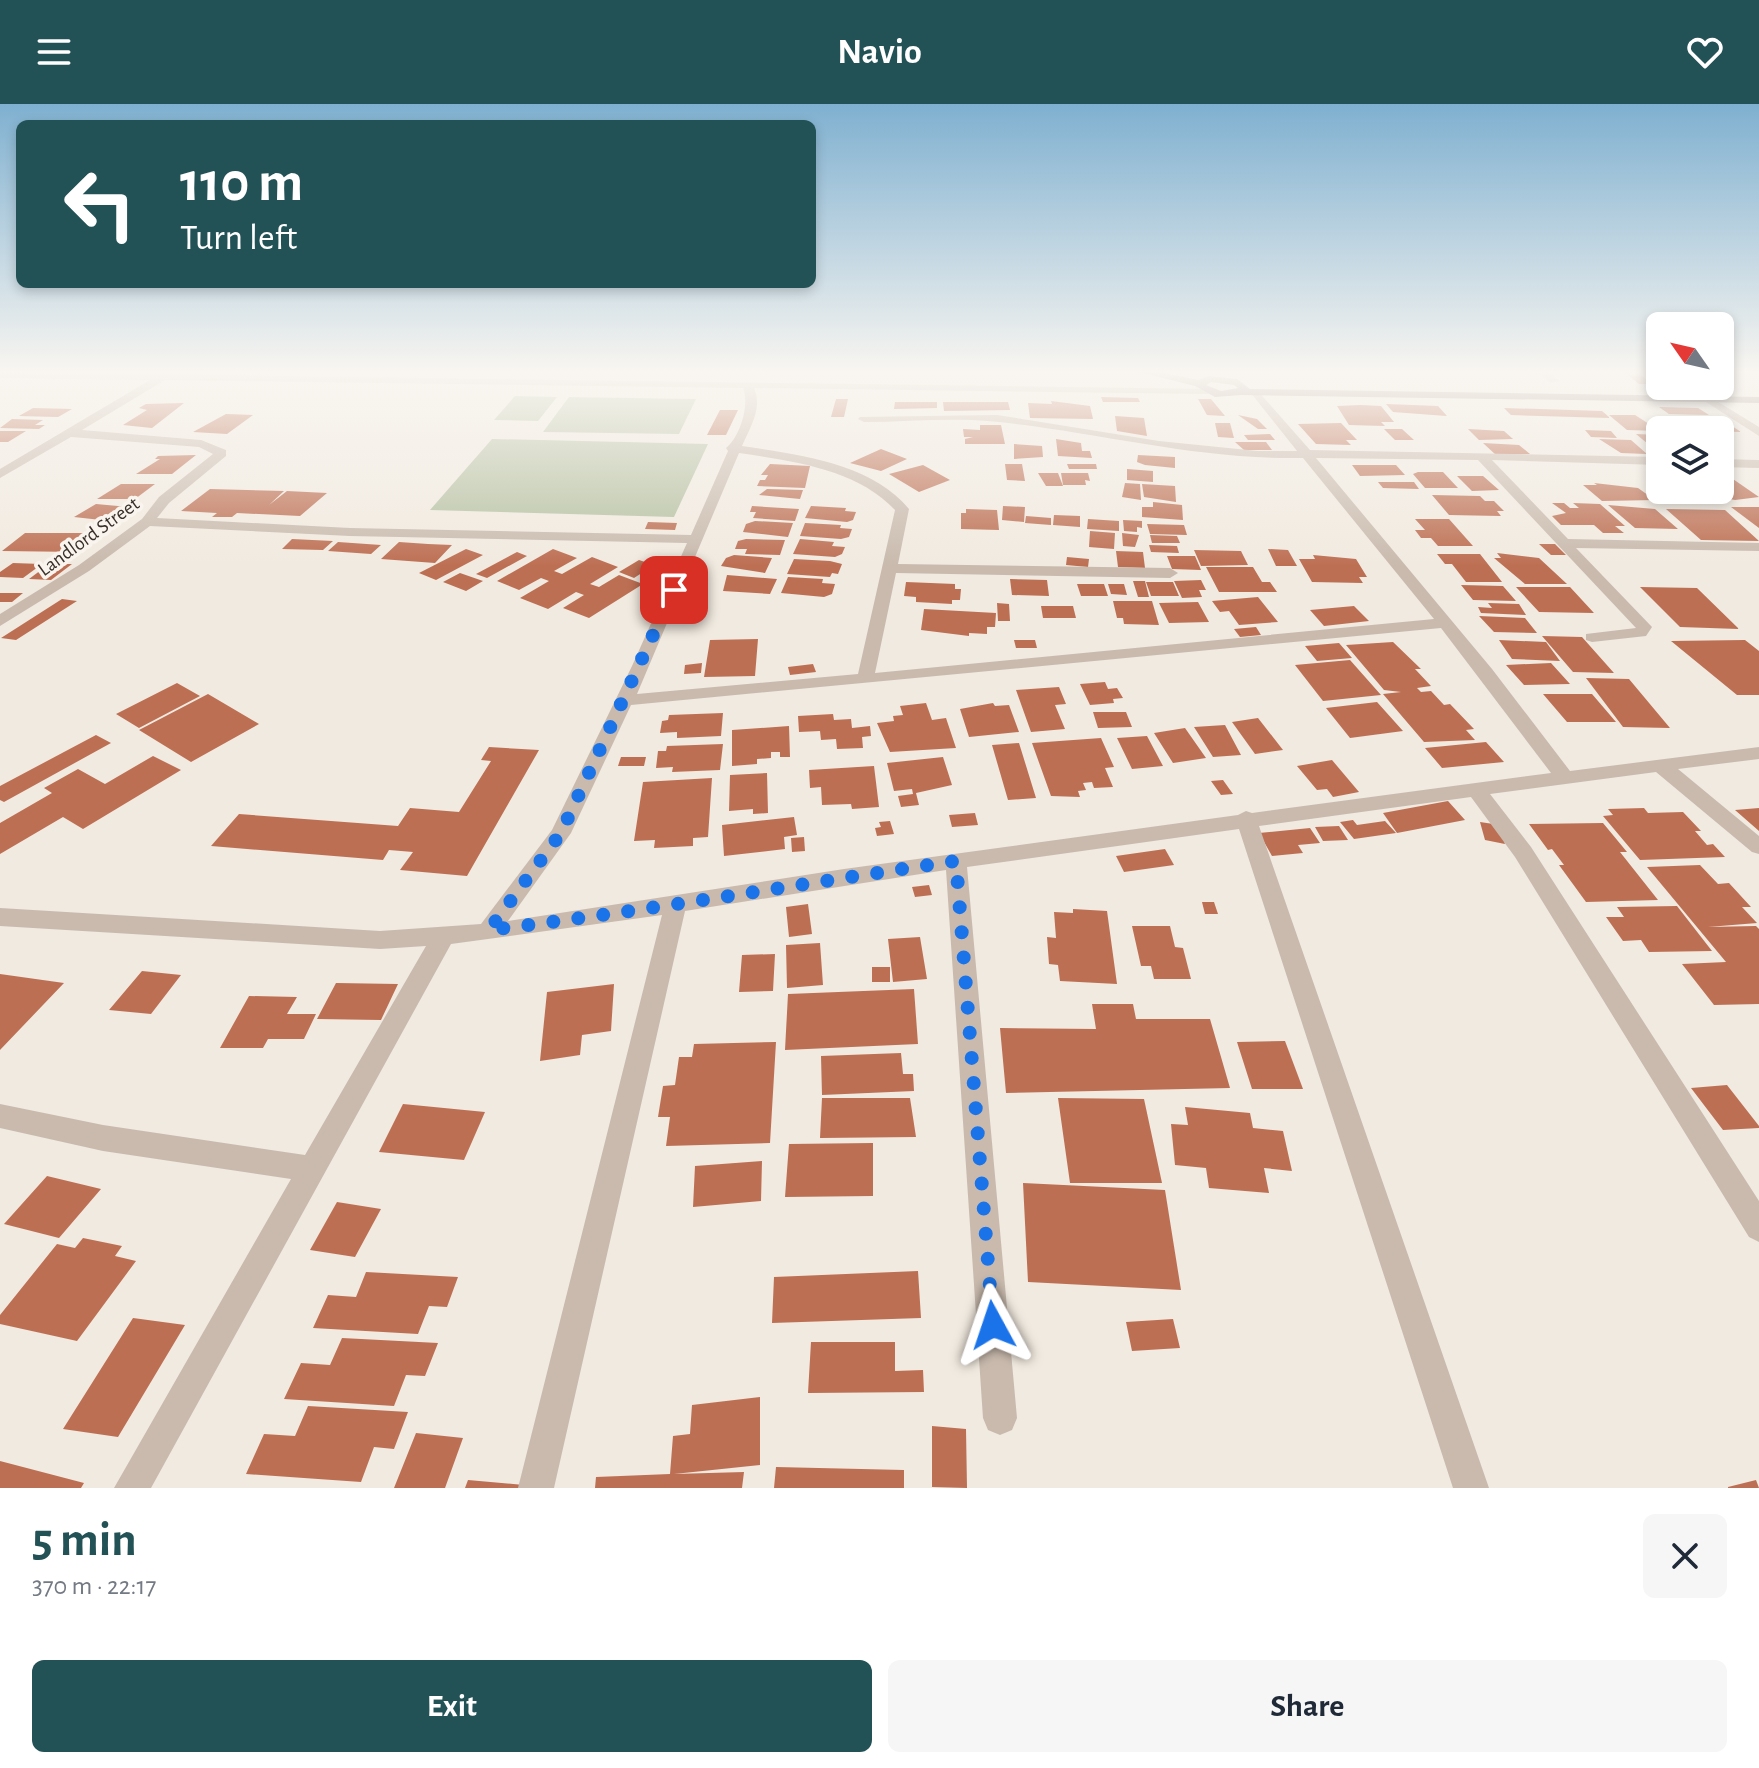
<!DOCTYPE html>
<meta charset="utf-8">
<style>
:root{--surface:#fff;--page:#f6f6f7;--text:#1f2937;--muted:#747a83;--accent:#235256}
body{margin:0;font-family:"Alegreya Sans",sans-serif;background:var(--page);color:var(--text);height:100vh;display:flex;flex-direction:column;font-size:30px;white-space:nowrap}
*{box-sizing:border-box;margin:0}
p{font-size:26px;color:var(--muted)}
.icon{flex:none;width:44px;height:44px;fill:none;stroke:currentColor;stroke-width:2;stroke-linecap:round;stroke-linejoin:round}
.map{position:relative;height:1384px;overflow:hidden}
.side{display:flex;flex-direction:column;background:var(--surface);flex:1}
.side>*{flex:none}
.hud{position:absolute;left:16px;top:16px;width:800px;height:168px;border-radius:12px;box-shadow:0 4px 12px #0003;background:#235256;color:#fff;overflow:hidden}
.needle{width:52px;rotate:304deg}
.buttons{position:absolute;left:1646px;top:208px;display:grid;gap:16px}
.buttons a{display:grid;place-items:center;width:88px;height:88px;border-radius:12px;background:var(--surface);box-shadow:0 4px 12px #0003;font-size:40px}
.pin{position:absolute;display:grid;place-items:center;width:68px;height:68px;color:#fff;margin:-34px;border-radius:16px;box-shadow:0 4px 12px #0006}
.me{position:absolute;width:88px;margin:-44px;rotate:355deg;stroke-linejoin:round;filter:drop-shadow(0 0 6px #0008)}
.turn{display:flex;align-items:center;gap:28px;height:168px;padding:0 32px;font-size:36px}
.turn .icon{width:104px;height:104px;stroke-width:2.5}
.turn b{display:block;font-size:56px;line-height:68px}
.round{display:grid;place-items:center;flex:none;width:84px;height:84px;border-radius:12px;background:var(--page)}
.overview{display:flex;align-items:center;justify-content:space-between;height:136px;padding:0 32px}
h1{font-size:48px;font-weight:700;line-height:60px;color:var(--accent)}
.cta{display:flex;gap:16px;margin-top:auto;padding:16px 32px}
.cta a{flex:1;height:92px;border-radius:12px;background:var(--accent);color:#fff;font-size:32px;font-weight:700;line-height:92px;text-align:center}
.cta a+a{background:var(--page);color:var(--text)}
header{display:flex;justify-content:space-between;align-items:center;height:104px;padding:0 32px;background:var(--accent);color:#fff;font-size:36px;font-weight:700}
.map>svg:first-child{display:block}
</style>
<header><svg class="icon" aria-label="menu" viewBox="0 0 24 24"><path d="M4 6h16M4 12h16M4 18h16"/></svg>Navio<svg class="icon" aria-label="heart" viewBox="0 0 24 24"><path d="M12 20l-8-8c-3-5 5-10 8-4 3-6 11-1 8 4z"/></svg></header>
<div class="map">
<svg width="1759" height="1384" viewBox="0 0 1759 1384">
<rect width="100%" height="100%" fill="#f1eae0"/>
<path fill="#b5c0a1" d="M515 292 557 293 538 317 494 316Z
M569 293 696 295 679 330 543 328Z
M492 335 708 340 674 413 430 406Z"/>
<path fill="#bd6f53" d="M1624 268H1637L1653 280H1639Z
M1101 293 1138 294 1140 298H1103Z
M836 295H848L844 313H831Z
M1198 295H1211L1225 312 1207 311Z
M1051 297 1090 302 1093 315 1030 314 1028 299 1052 300Z
M895 298H937V304L894 305Z
M943 298H1008L1010 306 944 307Z
M184 299 152 324 123 321 147 306 139 304 146 300Z
M1386 300 1438 302 1447 312 1393 308Z
M1361 301 1381 302 1394 318H1381L1385 322 1349 321 1337 302Z
M1659 303 1698 304 1709 311 1669 310Z
M33 304 72 305 58 313 19 312Z
M1504 304 1602 307 1610 314 1511 311Z
M720 306H738L726 331H707Z
M226 310 253 311 227 330 193 328Z
M1238 311 1257 315 1267 325H1258Z
M1609 311H1635L1660 327 1627 326Z
M1115 312 1144 314 1147 332 1117 327Z
M12 315 43 316 35 321H45L39 325 0 324Z
M1663 315 1723 316 1741 328 1678 326Z
M1215 319H1230L1234 334 1218 333Z
M1341 319 1357 336H1346L1351 341 1316 340 1298 320Z
M980 321H1001L1005 340H965V335L973 333H964L963 325 980 326Z
M1384 325H1402L1414 336H1395Z
M1468 325 1504 327 1513 335 1479 336Z
M1585 326 1611 327 1617 334 1591 333Z
M0 327H26L8 338H0Z
M1270 330 1275 336H1248L1244 331Z
M1636 330 1660 331V343L1648 340Z
M1056 335 1081 339 1082 347H1090L1092 354 1058 352Z
M1599 335 1631 336 1647 350 1621 349Z
M1235 338H1266L1272 346H1244Z
M1483 339 1519 341 1530 350 1496 351Z
M1014 340 1042 342 1043 353 1014 355Z
M881 345 907 355 881 367 850 359Z
M196 351 172 370H136L160 355H155L158 352Z
M1138 351 1175 353V364L1145 361 1137 358Z
M770 360 810 362 805 384 757 382 760 376H765L768 371H761Z
M1005 360H1022L1025 377 1007 376Z
M1067 360H1096L1097 365H1069Z
M923 361 950 376 919 388 889 370Z
M1352 361H1396L1405 371 1360 372Z
M1127 365 1153 367V378L1127 376Z
M1418 368H1443L1458 384H1425L1413 370Z
M1038 369H1058L1063 382H1046Z
M1061 369H1088L1090 377 1085 376 1086 381H1063Z
M1457 372H1483L1499 386 1472 387Z
M1720 373H1730L1759 393 1735 396 1719 393 1709 386H1720Z
M1378 378H1414L1419 385 1383 384Z
M1125 379 1140 380 1141 396 1122 393Z
M1594 379 1638 384 1655 396 1602 397 1583 381H1597Z
M121 380H155L135 395H97Z
M1142 380 1175 382 1176 398 1144 393Z
M1646 382 1690 386 1709 400H1667Z
M210 385 284 387 269 401 287 387 327 389 300 412 237 409 232 413H212L217 409 181 407Z
M767 385 803 386 800 395 759 391Z
M1432 391 1480 392 1485 397H1494L1504 407H1497L1501 412 1449 411Z
M1153 398 1182 401 1183 416 1142 413V403H1153Z
M1552 399H1564L1570 404H1579L1573 399 1600 400 1625 422H1615L1624 429H1603L1594 421H1561L1552 412 1566 409Z
M96 400 129 403 110 417 74 413Z
M1608 401 1655 405 1678 425 1635 424Z
M752 402 799 405 795 417 753 414 756 408H750Z
M811 402 846 404 845 407 856 408 853 416 847 418 805 414Z
M1003 402 1025 403 1024 418 1002 416Z
M1731 403H1759V424Z
M966 405 997 406 999 426 961 425V409H966Z
M1666 405 1725 406 1759 437 1701 436Z
M1054 411 1080 412V423L1053 421Z
M1026 412 1051 414V421L1025 419Z
M1088 415 1119 417V427L1087 425Z
M1415 415H1449L1473 442H1438L1431 434H1421L1415 426H1425Z
M1123 416 1142 417V424L1137 423V428L1124 427Z
M755 417 793 419 788 433 743 428 746 420Z
M648 418 677 419 675 426 645 425Z
M805 419 841 421 840 424 852 425 849 433 841 435 800 432Z
M1147 420 1184 421 1187 431 1150 430Z
M1090 427 1115 429 1114 445 1089 443Z
M25 429H102L79 448 2 447Z
M1122 429 1139 431 1135 443 1123 442Z
M1150 431 1177 432 1180 439H1152Z
M292 435 333 437 323 446 282 445Z
M746 435 785 436 780 451 745 450 747 445H735L738 437Z
M800 435 834 438 832 442 845 443 842 450 835 453 793 450Z
M338 438 381 441 371 450 328 447Z
M399 438 428 440 452 441 435 459 381 455Z
M1539 440H1555L1566 451H1551Z
M1149 441 1177 442 1179 449 1151 448Z
M466 445 483 451 436 476 419 469Z
M553 445 577 454 554 467 562 470 592 453 618 463 590 480 599 483 619 471 643 480 589 514 563 504 584 491 576 488 548 505 520 494 549 477 541 474 519 486 497 477Z
M1268 445 1288 446 1297 462H1276Z
M1194 446 1241 447 1248 461 1201 462Z
M1116 447 1143 448 1145 464 1118 463Z
M517 448 527 452 487 474 476 470Z
M1497 449 1539 454 1567 480H1525L1494 454H1501Z
M1437 450H1480L1502 478H1466L1452 460H1445Z
M734 451 772 454 765 469 721 462 726 454Z
M1313 451 1356 455 1367 473H1359L1363 479 1312 478 1299 455H1315Z
M1167 452H1195L1201 466 1172 465Z
M1067 453 1089 455 1088 463 1066 461Z
M794 455 830 457 842 460 838 470 832 469 830 473 787 470Z
M639 456 654 461 634 474 619 468Z
M13 459 42 460 23 474 0 473V468Z
M49 460H72L51 476 29 475Z
M1206 463H1253L1262 478H1270L1277 488H1219Z
M460 469 483 477 466 487 443 478Z
M727 471 777 475 770 490 723 487Z
M788 473 823 475 822 479 835 480 832 490 824 493 781 489Z
M1010 475 1047 476 1049 492 1012 491Z
M1201 476 1206 486H1199L1202 493 1182 494 1174 477Z
M1133 477H1145L1149 493H1138Z
M906 478 955 480V485H961L960 496H952V500L916 498V493L904 492Z
M1146 478H1173L1179 492H1151Z
M1077 480H1104L1108 492H1081Z
M1108 480H1124L1127 491 1111 490Z
M1461 481 1503 482 1516 497 1473 496Z
M1516 483H1570L1594 509 1539 508Z
M1640 483 1697 484 1739 525 1680 523Z
M0 489H23L12 498H0Z
M1258 493 1278 518 1239 521 1229 507 1220 508 1212 497Z
M62 495 77 497 16 536 1 534Z
M1113 497H1152L1159 521 1124 520 1123 514H1117Z
M1198 498 1209 518 1169 519 1159 499Z
M997 499 1009 500 1010 517H998Z
M1488 499 1519 500 1526 511 1481 509 1478 503 1492 504Z
M1041 502H1073L1076 514H1043Z
M1354 502 1369 517 1324 522 1310 506Z
M924 505 996 509 995 523H987V530L969 529V532L921 526Z
M1479 512 1525 514 1537 529 1494 528Z
M1256 523 1261 531 1240 533 1234 525Z
M1542 532 1582 533 1614 569 1573 568Z
M758 535 755 572 704 573 710 536Z
M1014 536H1035L1037 544H1016Z
M1499 536 1546 538 1560 557 1512 555Z
M1745 536 1759 547V591H1737L1671 537Z
M1393 538 1421 565H1415L1431 582 1417 584 1421 588 1431 587 1444 601 1450 600 1474 625 1466 626 1475 636 1424 638 1383 590 1401 588 1384 586 1346 541Z
M1339 539 1352 554 1317 557 1305 542Z
M1350 556 1381 591 1323 597 1295 561Z
M702 559 701 569 684 570 685 561Z
M1551 559 1570 580 1524 581 1506 561Z
M813 560 816 568 790 571 788 563Z
M1586 574 1629 575 1670 624 1623 623Z
M1105 578 1108 585 1117 584 1123 594 1113 595 1114 599 1090 601 1080 580Z
M177 579 200 592 139 624 116 610Z
M1059 583 1066 600 1055 601 1065 625 1031 628 1016 586Z
M208 590 259 620 191 658 139 626Z
M1543 590H1592L1616 618H1567Z
M1377 598 1403 627 1350 634 1326 604Z
M926 599 932 616 946 614 956 644 890 648 877 619 894 617 893 612 903 611 900 602Z
M993 599 995 602 1009 601 1019 628 969 633 960 605Z
M1093 608H1126L1132 623 1098 624Z
M723 609 721 632 677 634V628L660 629 662 617 668 616 669 611Z
M833 610 834 616 851 615 852 624 870 622 871 632 862 633 863 644 837 645 836 635 821 636 820 627 799 628 798 612Z
M1258 614 1283 646 1255 650 1232 618Z
M1225 621 1241 651 1213 653 1194 623Z
M789 622 790 653H780V648H771V654L757 655V660L732 662V626Z
M1185 624 1206 654 1173 659 1154 629Z
M96 631 111 639 4 698 0 696V682Z
M1147 632 1163 662 1132 665 1117 634Z
M1101 634 1114 663 1105 664 1113 683 1094 684 1092 678 1083 679 1086 686 1078 687 1080 693 1051 692 1032 639Z
M1486 638 1504 658 1442 664 1425 644Z
M1019 639 1036 694 1008 696 992 641Z
M723 640 720 666 672 668 673 663 656 664 658 647H666L667 642Z
M489 643 539 646 467 772 400 766 413 748 389 746 383 756 211 742 239 710 398 722 410 704 459 708 491 657 481 656Z
M153 652 181 666 83 725 63 713 0 750V719L52 689 44 684 78 665 105 680Z
M621 653H646L644 662H618Z
M943 653 952 681 916 689 919 701 901 703 898 692 913 690 912 685 894 687 887 659Z
M1332 656 1359 688 1333 693 1327 685 1317 686 1297 662Z
M874 662 879 703 852 705 851 700 822 701 821 683 810 684 809 666Z
M767 669 768 709 753 710V705L729 707 730 671Z
M712 674 708 733 693 734V742L654 744 655 736 634 737 643 678Z
M1223 676 1233 690 1221 691 1211 677Z
M1448 697 1465 716 1397 729 1383 709Z
M1644 704 1648 709 1683 708 1701 727H1695L1707 741 1713 740 1725 753 1640 756 1603 712 1613 711 1608 705Z
M1759 704V727L1735 706Z
M975 709 978 721 952 723 949 711Z
M794 713 797 731 784 733 785 745 724 752 722 721Z
M1353 716 1357 721 1385 717 1396 729 1354 735 1340 718Z
M890 717 894 730 877 732 875 724 881 723 879 718Z
M1480 718 1500 721 1505 740 1485 736Z
M1603 719 1627 748H1620L1658 796 1586 798 1559 761H1564L1552 745 1548 746 1529 720Z
M1339 722 1348 736 1323 737 1315 723Z
M1310 724 1320 739 1298 741 1303 749 1272 752 1259 729Z
M804 733 805 747 792 748 791 734Z
M1165 745 1174 761 1124 768 1116 752Z
M1700 761 1718 780 1729 779 1751 803H1742L1757 819 1708 823 1756 822 1759 825V900L1714 901 1682 860 1726 858 1647 763Z
M929 781 932 791 915 793 912 783Z
M1202 798H1214L1218 810H1205Z
M808 800 812 830 789 833 786 803Z
M1677 802 1712 847 1649 848 1641 836 1623 837 1606 813H1624L1617 803Z
M1073 805 1107 807 1117 880 1060 877 1058 861 1049 860 1047 833 1056 834 1054 808 1073 809Z
M1132 822H1170L1175 843 1183 844 1191 875H1154L1151 862H1141Z
M920 833 927 875 893 878 888 835Z
M820 839 823 881 787 884 786 841Z
M775 850 773 887 739 888 742 851Z
M872 863H890V878H872Z
M142 867 181 871 151 910 109 906Z
M0 870 64 879 0 946Z
M336 879 398 880 381 916 317 915Z
M614 880 611 927 582 931 580 951 540 957 547 888Z
M914 885 918 940 785 946 788 890Z
M249 892 297 893 287 910H316L304 935H268L263 944H220Z
M1092 900H1133L1136 915H1210L1230 984 1006 989 1000 924 1096 925Z
M1285 937 1303 985H1252L1237 938Z
M776 938 770 1039 666 1042 670 1013H658L663 982 675 981 679 953H692L694 940Z
M901 949 903 970H913L914 987 822 991 821 952Z
M1727 981 1759 1022V1024L1723 1026 1691 984Z
M822 994H910L916 1033 820 1034Z
M1058 994 1144 995 1162 1079H1070Z
M403 1000 485 1008 464 1056 379 1048Z
M1185 1003 1250 1009 1253 1024 1283 1027 1292 1067 1264 1064 1269 1089 1209 1084 1206 1064 1175 1061 1171 1020 1188 1021Z
M873 1039V1092L785 1093 789 1040Z
M762 1057 761 1097 693 1103 695 1062Z
M47 1072 101 1085 59 1134 4 1120Z
M1023 1079 1165 1086 1181 1186 1028 1178Z
M337 1098 381 1105 355 1153 310 1146Z
M83 1134 122 1142 115 1152 136 1157 77 1237 0 1220V1211L57 1140 75 1144Z
M918 1167 921 1214 772 1219 774 1173Z
M366 1168 458 1173 447 1203 429 1202 418 1230 313 1224 328 1191 356 1193Z
M133 1214 185 1221 118 1333 63 1325Z
M1173 1215 1180 1244 1132 1247 1126 1218Z
M342 1234 438 1239 425 1272 406 1271 394 1302 284 1295 301 1259 330 1261Z
M811 1238H895V1267L923 1266 924 1288 808 1289Z
M760 1293V1361L674 1370 744 1368 742 1384H595L596 1373 670 1370 673 1332 690 1330 692 1301Z
M308 1302 408 1308 394 1345 374 1343 361 1378 246 1370 264 1330 295 1332Z
M932 1322 966 1325 967 1384 932 1383Z
M416 1329 463 1334 445 1384H394Z
M0 1357 84 1379 81 1384H0Z
M776 1363 904 1366V1384H774Z
M468 1376 524 1381 523 1384H465Z
M1756 1376 1759 1384H1728V1383Z"/>
<g fill="none" stroke-linecap="round" stroke-linejoin="round">
<path fill="#c9baad" fill-rule="evenodd" d="M0 268 1211 285 1213 287 1207 290 754 284C763 304 750 324 742 342 797 350 872 359 909 405L898 460 1170 464 1178 469 1170 474 896 469 875 569 1434 515 1303 354C1198 356 1102 329 999 318 955 313 908 318 864 318L858 315 860 313 997 311 1159 337 1258 347H1297L1250 288 1256 285 1310 346 1660 353V361L1492 356 1568 435 1759 439V447L1576 444 1652 523 1646 532 1592 538 1586 536V530L1636 524 1478 356 1316 354 1492 565 1570 667 1759 643V655L1678 665 1759 732V750L1752 748 1656 668 1490 690 1531 743 1759 1097V1138L1749 1133 1515 753 1471 693 1259 722 1489 1384H1453L1239 725 967 763 1017 1314 1012 1326 1000 1331 988 1326 983 1314 946 766 685 807 554 1384H518L662 811 451 840 151 1384H114L291 1075 103 1047 0 1024V1000L103 1021 305 1051 426 842 380 845 0 822V804L380 827 481 820 552 726 632 562 687 439 350 432 150 422 89 467 0 522V510L79 461 142 415 159 393 213 350 199 343 71 333 0 374V365L150 276 0 274ZM165 276 743 284C750 301 740 333 726 344L728 347 691 431 350 424 157 414 169 399 226 352V346L201 336 82 326ZM739 349C792 357 857 365 895 406L858 570 637 590ZM1441 524 1551 669 1252 709 1246 707 1238 711 844 765 508 817 571 729 631 601Z
M1538 268H1550L1559 277 1550 279Z
M1710 293 1759 323V332L1706 298 1704 296Z
M1720 355 1759 356V364L1720 363Z"/>
<path fill="#9d8a7e" fill-rule="evenodd" d="M1139 268H1161L1198 276 1209 272 1237 275 1250 285 1759 293V299L1241 291 1215 293 1195 282ZM1211 278 1234 281 1238 284 1221 287 1206 281Z"/>
</g>
<linearGradient id="sky" x2="0" y2="1"><stop stop-color="#7fb0d0"/><stop offset="0.58" stop-color="#f9f6f1"/><stop offset="1" stop-color="#f9f6f1" stop-opacity="0"/></linearGradient>
<rect width="1759" height="462" fill="url(#sky)"/>
<g fill="none" stroke-linecap="round" stroke-linejoin="round">
<path stroke="#1a73e8" stroke-width="14" stroke-dasharray="0 25.2" d="M674 486 561 729 489 826C646 807 800 780 956 757L993 1221"/>
</g>
<g text-anchor="middle" stroke-width="7" stroke-linejoin="round" paint-order="stroke">
<g font-size="20" fill="#382f2b" stroke="#f9f4ed">
<text transform="translate(88 432) rotate(-36)" y="7">Landlord Street</text>
</g>
</g>
</svg>
<div class="buttons">
<a><svg class="needle" viewBox="-14 -14 28 28"><path d="M0-13l5 13h-10z" fill="#e53935"/><path d="M0 13l5-13h-10z" fill="#747a83"/></svg></a>
<a><svg class="icon" aria-label="layers" viewBox="0 0 24 24"><path d="M12 4l9 5-9 5-9-5zM3 14l9 5 9-5"/></svg></a>
</div>
<div class="pin" style="left:674px;top:486px;background:#d93025"><svg class="icon" aria-label="arrive" viewBox="0 0 24 24"><path d="M6 21V4h12l-3 4 3 4H6"/></svg></div>
<svg class="me" style="left:993px;top:1221px" viewBox="-20 -20 40 40"><path d="M0-17L14 15 0 8-14 15z" fill="#1a73e8" stroke="#fff" stroke-width="4"/></svg>
<div class="hud">
<div class="turn"><svg class="icon" aria-label="left" viewBox="0 0 24 24"><path d="M17 20v-9H6M10 6l-5 5 5 5"/></svg><div><b>110 m</b>Turn left</div></div>
</div>
</div>
<section class="side">
<div class="overview"><div><h1>5 min</h1><p>370 m · 22:17</p></div><a class="round"><svg class="icon" aria-label="close" viewBox="0 0 24 24"><path d="M6 6l12 12M18 6L6 18"/></svg></a></div>
<div class="cta"><a>Exit</a><a>Share</a></div>
</section>
